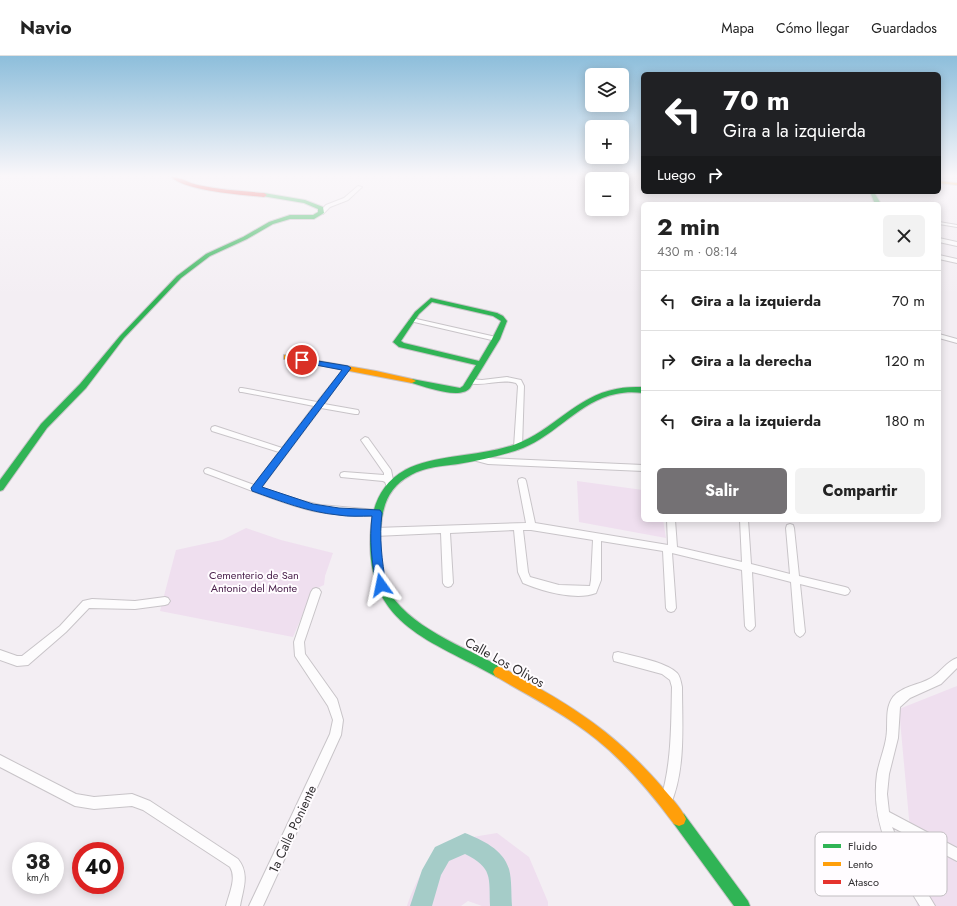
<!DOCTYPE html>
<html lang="es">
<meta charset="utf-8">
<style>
:root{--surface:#fff;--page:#f2f2f2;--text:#222;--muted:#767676;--line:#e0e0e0;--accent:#747174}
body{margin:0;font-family:Jost,sans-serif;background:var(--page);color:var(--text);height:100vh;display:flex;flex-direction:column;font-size:15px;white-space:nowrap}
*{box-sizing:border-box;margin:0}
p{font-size:13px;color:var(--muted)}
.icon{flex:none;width:22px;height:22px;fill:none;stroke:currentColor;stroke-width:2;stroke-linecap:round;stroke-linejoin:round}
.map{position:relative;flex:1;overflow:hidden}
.drawer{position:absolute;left:641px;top:146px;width:300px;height:320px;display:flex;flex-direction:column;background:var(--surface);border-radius:6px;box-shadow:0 2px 10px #0003}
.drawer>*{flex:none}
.guide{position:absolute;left:641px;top:16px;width:300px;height:122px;border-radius:6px;box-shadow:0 2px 10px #0003;background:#202124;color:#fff;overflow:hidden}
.tools{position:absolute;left:585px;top:12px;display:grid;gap:8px}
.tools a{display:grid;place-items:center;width:44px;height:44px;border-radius:6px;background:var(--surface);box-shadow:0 2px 10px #0003;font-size:20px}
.speed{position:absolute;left:12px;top:786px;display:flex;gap:8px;font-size:20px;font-weight:700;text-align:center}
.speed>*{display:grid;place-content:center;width:52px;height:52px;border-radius:50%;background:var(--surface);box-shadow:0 2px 10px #0003;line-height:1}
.speed small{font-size:10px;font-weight:400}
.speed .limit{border:6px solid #d22;background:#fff;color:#111}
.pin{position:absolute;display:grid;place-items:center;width:34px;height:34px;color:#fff;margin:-17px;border:2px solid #fff;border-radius:50%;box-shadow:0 1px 4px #0007}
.me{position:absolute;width:44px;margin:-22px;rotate:348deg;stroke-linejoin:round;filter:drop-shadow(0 0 3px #0008)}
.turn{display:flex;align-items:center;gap:14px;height:84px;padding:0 16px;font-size:18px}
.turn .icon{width:52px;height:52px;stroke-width:2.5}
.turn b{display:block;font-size:28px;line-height:34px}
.then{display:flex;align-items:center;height:38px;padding:0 16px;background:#0003;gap:8px;font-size:15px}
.round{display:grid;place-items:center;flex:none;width:42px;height:42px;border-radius:6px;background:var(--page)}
.headline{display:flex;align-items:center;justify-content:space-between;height:68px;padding:0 16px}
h1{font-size:24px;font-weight:700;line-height:30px}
.cta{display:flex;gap:8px;margin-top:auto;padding:8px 16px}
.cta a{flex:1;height:46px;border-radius:6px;background:var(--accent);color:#fff;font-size:16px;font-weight:700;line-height:46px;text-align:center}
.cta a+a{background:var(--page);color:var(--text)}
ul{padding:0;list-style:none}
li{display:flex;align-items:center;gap:12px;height:60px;padding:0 16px;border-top:1px solid var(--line)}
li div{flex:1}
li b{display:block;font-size:15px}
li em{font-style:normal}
header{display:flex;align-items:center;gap:24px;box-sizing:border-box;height:56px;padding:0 20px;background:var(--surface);border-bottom:1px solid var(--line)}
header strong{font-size:19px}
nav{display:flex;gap:22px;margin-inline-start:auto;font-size:14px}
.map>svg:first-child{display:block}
</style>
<header>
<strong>Navio</strong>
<nav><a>Mapa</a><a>Cómo llegar</a><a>Guardados</a></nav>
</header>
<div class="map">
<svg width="957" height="850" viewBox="0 0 957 850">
<rect width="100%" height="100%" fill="#f3eef3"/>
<path fill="#efdfef" d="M577 425 643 434V464H663L666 482 579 466Z
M246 472 281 484 333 497 325 520 324 529 313 534 293 581 160 555 176 494 222 484Z
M957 630V850H917L899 653Z
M497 777 529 801 548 846V850H482L468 845 461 850H407C411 837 427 801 438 794 456 783 477 780 497 777Z"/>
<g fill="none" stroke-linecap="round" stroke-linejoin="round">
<path fill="#a5ccc8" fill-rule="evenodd" d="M465 777C482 784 503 793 509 813 512 824 511 838 512 850H490C489 821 493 812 465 798L449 805 441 819 432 850H410L422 814 435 791Z"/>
<g stroke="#c8c4c8" stroke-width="2">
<path id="street" d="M358 130 362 131 348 144 330 151 323 158H319V156L326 149 344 142Z
M939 166 957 169V171L939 168Z
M939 182 957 186V190L939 186Z
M939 199 957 203V207L939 203Z
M412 262 496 281 499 283 496 285 410 265 409 264Z
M939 278 957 283V287L939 282Z
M347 310 350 312 324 348 358 354 359 356 358 358H355L321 352 261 432 299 444 320 449 377 454 380 455 381 457 380 459 377 460C356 460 334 459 313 455 276 446 241 430 205 417L204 415 205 413 208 412 254 429 279 396 212 375 211 373 212 371 215 370 282 392 314 350 242 336H240L239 334 240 332H242L317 346 345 311Z
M507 321 521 324 524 330 522 391 518 394 514 391 518 330 516 327C500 322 484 331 468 327L467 325 470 323 482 324Z
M365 381 368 382 391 414 394 429 393 431H387L385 426 383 425 341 421 340 419 341 417 344 416 384 419V417L361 384Z
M472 398 488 402 643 409V415L488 408 469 403 468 401 469 399Z
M522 422 525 423 526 425 535 467 668 489 667 464H675L677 491 742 506 740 464H748L751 508 790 518 786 472 787 469 790 468 793 469 794 472 799 520 845 531 848 532 850 535 848 538 845 539 800 528 805 576 803 579 800 581 797 579 795 576 791 526 752 516 755 570 753 573 750 575 747 573 745 570 742 514 672 497 676 552 674 555 671 556 668 555 666 552 663 495 601 485V524L596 537C576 545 542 535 523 527L518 516 514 474 450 477 453 527 451 530 448 531 445 530 443 527 441 477 375 480 372 479 371 476 372 473 375 472 526 467 518 425 519 423ZM523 474H531L593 484 591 524 590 530 559 529 530 521 528 516Z
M316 532 319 533 321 536 304 586 305 598 337 643 343 664 341 679 263 850H249L330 678 333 664 328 650 295 600 294 586 311 536 313 533Z
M165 541 168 542 170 545 168 548 165 549 135 553 89 552 66 576 28 609 17 610 0 604V594L17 600H22L60 570 83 545 92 543 135 545Z
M618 596C633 600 666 606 677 617 680 620 681 626 682 631 682 670 686 713 670 750L666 752 662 750 660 746C672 708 671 670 672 631L670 624 662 618 614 605 613 601 614 597Z
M957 602V612L941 628 910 642 900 651 898 682 889 718 887 738 889 756 957 792V805L892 771 904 798 935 850H920C894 808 870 769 877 718 879 706 884 695 886 683 889 669 884 653 893 641 902 630 919 629 931 622 941 616 946 606 957 602Z
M0 699 76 738 94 741 132 738 150 745 238 803C250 818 243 833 240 850H226C229 838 237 822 230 811L143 754 132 750 94 753 75 750 0 711Z"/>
</g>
<g stroke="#c8c4c8" stroke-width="2">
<path id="fast" d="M870 136H874L881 148H875Z
M264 137 305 144 323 151 324 157 314 163H290L273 168 247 183 210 200 181 222 124 282 86 332 47 372 3 434 0 435V424L41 368 80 328 120 280 177 220 206 198 243 181 269 166 290 159H313L318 156V153L304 147 262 140 261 139Z
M431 242 497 257 503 260 507 265 500 283 470 332C460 344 426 331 412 327L408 325 412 323 460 332 463 330 476 309 399 291 393 286 415 256ZM432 246 493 260 501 265 492 283 479 305 404 287 401 285 419 258Z
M643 331V337C634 336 625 336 616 338 580 345 556 379 523 392 502 400 480 404 458 408 443 410 425 411 411 419 390 430 383 447 381 470 379 489 378 512 386 530 406 571 465 591 503 612L505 616 503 620 499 622 495 620C426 582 362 567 371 471 373 447 382 427 405 414 435 398 482 401 516 388 552 375 577 340 616 333 625 331 634 331 643 331Z
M679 756 684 758 748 845 750 850H734L674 768 672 763 674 758Z"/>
</g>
<g stroke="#c8c4c8" stroke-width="2">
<path id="slow" d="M939 125 957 127V129L939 127Z
M284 299 376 315 412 323 416 325 412 327 287 303H284Z
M499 610C512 616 524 624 537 631 588 660 623 686 662 731 670 741 681 751 686 763L684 768 679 770 674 768C651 737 626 707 596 683 565 658 529 640 495 620L493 616 495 612Z"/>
</g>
<g stroke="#c8c4c8" stroke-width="2">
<path id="jam" d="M171 121C181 121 188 127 198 129 220 134 242 135 264 137L267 139 264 141C242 139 186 135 171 121Z"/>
</g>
<use href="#street" fill="#fdfcfd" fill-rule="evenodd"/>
<use href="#fast" fill="#30b455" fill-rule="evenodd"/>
<use href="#slow" fill="#ff9f0a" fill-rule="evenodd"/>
<use href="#jam" fill="#e5322d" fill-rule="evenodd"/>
</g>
<linearGradient id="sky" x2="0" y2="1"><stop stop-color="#8dbedb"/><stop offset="0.5" stop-color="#faf7fa"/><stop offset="1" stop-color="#faf7fa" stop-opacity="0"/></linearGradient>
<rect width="957" height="240" fill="url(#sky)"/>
<path fill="#1a73e8" stroke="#114b97" d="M300 302 348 310 351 312 262 431 313 448 339 452 380 454 382 457C379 482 382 504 386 529L385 532 381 534 377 532 376 529C372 506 369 484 372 460 361 460 349 461 338 459 308 456 280 445 252 435L251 432 342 314 300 306Z"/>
<g text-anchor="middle" stroke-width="4" stroke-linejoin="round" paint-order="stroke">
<g font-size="11" fill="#481e4a" stroke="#fffcff">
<text x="254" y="523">Cementerio de San<tspan x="254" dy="13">Antonio del Monte</tspan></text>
</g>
<g font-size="13" fill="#302e30" stroke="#fffcff">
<text transform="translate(505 606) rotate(29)" y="5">Calle Los Olivos</text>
<text transform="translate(292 773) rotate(-65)" y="5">1a Calle Poniente</text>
</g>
</g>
<rect x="815" y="776" width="132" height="64" rx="6" fill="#fffcff" stroke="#c1bec1" stroke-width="1"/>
<rect x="823" y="788" width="18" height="4" fill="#30b455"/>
<rect x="823" y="806" width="18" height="4" fill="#ff9f0a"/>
<rect x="823" y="824" width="18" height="4" fill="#e5322d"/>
<g font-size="11" fill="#302e30">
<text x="848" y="794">Fluido</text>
<text x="848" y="812">Lento</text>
<text x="848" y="830">Atasco</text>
</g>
</svg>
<div class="tools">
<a><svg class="icon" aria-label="layers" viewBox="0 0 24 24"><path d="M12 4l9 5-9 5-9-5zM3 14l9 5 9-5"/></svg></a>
<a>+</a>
<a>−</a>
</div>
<div class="speed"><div>38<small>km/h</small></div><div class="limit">40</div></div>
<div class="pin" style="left:302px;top:304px;background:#d93025"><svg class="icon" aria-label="arrive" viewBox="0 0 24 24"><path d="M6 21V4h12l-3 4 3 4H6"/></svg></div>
<svg class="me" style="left:381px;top:529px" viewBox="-20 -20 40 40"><path d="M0-17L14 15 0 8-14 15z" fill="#1a73e8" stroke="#fff" stroke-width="4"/></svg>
<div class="guide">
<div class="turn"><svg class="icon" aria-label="left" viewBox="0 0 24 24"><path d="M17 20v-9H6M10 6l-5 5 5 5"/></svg><div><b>70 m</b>Gira a la izquierda</div></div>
<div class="then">Luego<svg class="icon" aria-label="right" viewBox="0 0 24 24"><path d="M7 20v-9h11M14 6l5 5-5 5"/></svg></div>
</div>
<section class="drawer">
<div class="headline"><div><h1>2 min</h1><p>430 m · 08:14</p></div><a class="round"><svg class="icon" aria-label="close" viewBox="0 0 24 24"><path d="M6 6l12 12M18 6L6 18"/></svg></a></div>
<ul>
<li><svg class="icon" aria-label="left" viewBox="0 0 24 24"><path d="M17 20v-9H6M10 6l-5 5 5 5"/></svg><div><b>Gira a la izquierda</b></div><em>70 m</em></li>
<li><svg class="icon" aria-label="right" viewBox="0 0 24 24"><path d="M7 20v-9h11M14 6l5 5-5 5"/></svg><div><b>Gira a la derecha</b></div><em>120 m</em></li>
<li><svg class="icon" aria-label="left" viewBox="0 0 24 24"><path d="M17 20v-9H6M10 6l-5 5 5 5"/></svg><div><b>Gira a la izquierda</b></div><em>180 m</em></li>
</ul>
<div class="cta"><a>Salir</a><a>Compartir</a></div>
</section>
</div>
